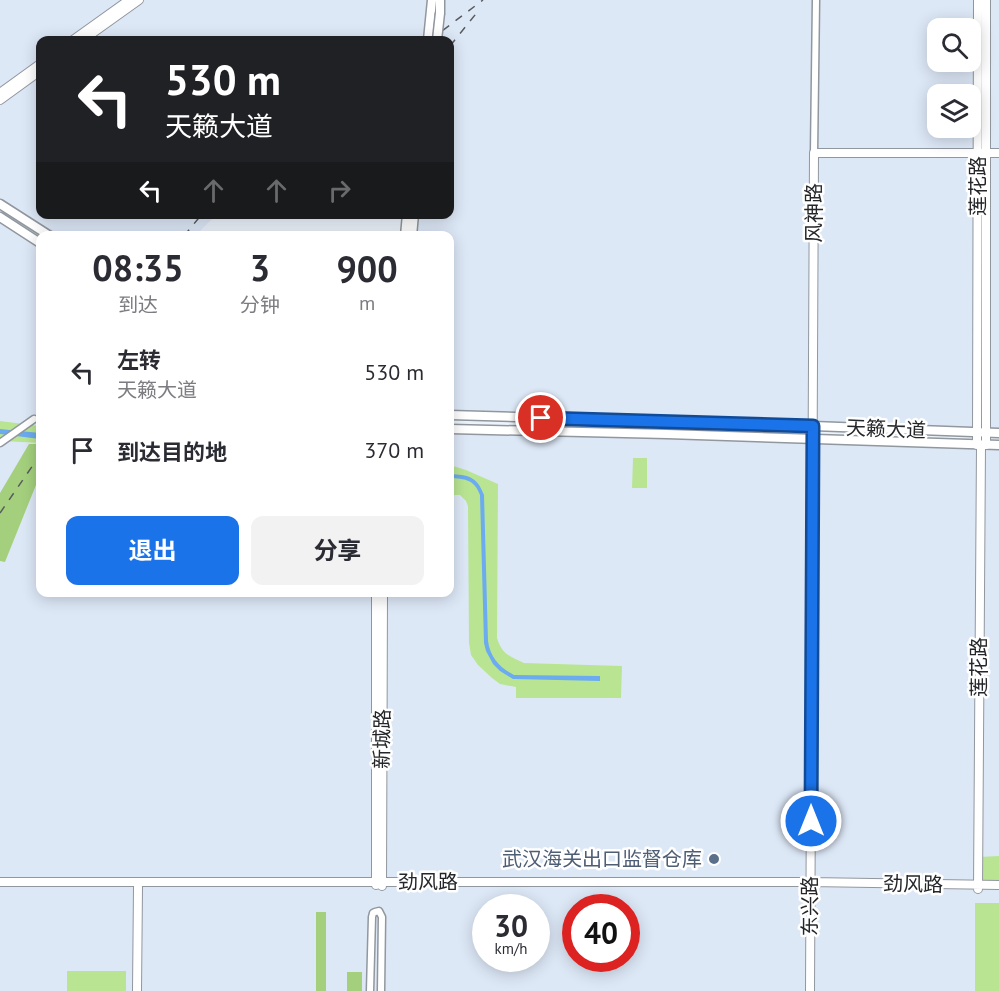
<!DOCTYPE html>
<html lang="zh">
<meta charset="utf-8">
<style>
:root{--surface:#fff;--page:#f2f2f3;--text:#2b2b33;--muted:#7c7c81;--accent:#1a73e8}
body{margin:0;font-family:"PT Sans","Noto Sans SC",sans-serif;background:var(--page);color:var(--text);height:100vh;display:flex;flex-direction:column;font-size:22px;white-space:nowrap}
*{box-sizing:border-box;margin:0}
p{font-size:20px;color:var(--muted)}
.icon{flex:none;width:33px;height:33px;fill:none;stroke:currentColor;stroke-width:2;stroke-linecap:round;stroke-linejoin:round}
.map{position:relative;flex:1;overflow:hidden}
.details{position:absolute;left:36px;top:231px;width:418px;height:366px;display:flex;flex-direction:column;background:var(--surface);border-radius:12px;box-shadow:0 3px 15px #0003}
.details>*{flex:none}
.banner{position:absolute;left:36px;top:36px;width:418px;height:183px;border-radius:12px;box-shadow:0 3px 15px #0003;background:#202124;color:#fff;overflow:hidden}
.tools{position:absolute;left:927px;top:18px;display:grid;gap:12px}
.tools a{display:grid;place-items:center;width:54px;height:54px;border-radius:12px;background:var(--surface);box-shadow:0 3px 15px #0003;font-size:30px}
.speed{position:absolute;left:472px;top:894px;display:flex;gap:12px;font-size:30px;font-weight:700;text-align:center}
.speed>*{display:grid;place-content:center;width:78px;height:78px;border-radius:50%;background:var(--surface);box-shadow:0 3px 15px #0003;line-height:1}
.speed small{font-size:15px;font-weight:400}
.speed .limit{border:9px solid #d22;background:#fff;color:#111}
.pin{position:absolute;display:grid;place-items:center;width:51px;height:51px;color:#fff;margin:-26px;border:3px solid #fff;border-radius:50%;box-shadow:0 2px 6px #0007}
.me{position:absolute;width:66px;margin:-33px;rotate:0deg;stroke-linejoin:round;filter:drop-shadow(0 0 4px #0008)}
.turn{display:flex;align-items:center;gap:21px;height:126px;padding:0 30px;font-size:27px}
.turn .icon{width:78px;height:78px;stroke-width:2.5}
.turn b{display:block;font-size:42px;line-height:51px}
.lanes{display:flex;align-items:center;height:57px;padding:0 30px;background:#0003;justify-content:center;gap:30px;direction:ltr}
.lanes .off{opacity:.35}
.eta{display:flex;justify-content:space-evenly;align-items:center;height:102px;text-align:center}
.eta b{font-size:36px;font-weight:700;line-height:42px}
.action{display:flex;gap:12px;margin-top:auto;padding:12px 30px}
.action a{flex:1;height:69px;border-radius:12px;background:var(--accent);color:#fff;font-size:24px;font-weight:700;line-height:69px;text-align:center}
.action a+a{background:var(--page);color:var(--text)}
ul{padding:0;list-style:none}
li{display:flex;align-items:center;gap:18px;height:78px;padding:0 30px}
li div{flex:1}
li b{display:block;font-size:22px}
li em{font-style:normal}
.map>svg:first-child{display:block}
</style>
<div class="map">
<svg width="999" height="991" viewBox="0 0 999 991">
<rect width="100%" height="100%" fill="#ecf3fb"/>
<path fill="#dde8f7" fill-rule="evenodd" d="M0 0H978L977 432 450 415V236L412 235 414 215 450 214V40H40V214L216 215 196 235 40 236V426L26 424 4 441 40 443V592H450V429L999 445V991H0ZM938 28H970V62H938ZM938 94H970V128H938ZM486 908H537V958H486ZM576 908H627V958H576Z
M986 0H999V433L985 432Z"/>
<path fill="#b9e593" d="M0 421 40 426V443L0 441Z
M633 458H647V488H632Z
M450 465 466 470 498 484 497 638C502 654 509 656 524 663L622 666 621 698H516V687L500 684 492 678 478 665 471 655 469 643 468 506 466 501 460 495H450Z
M999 856V885L978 886V857Z
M975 903H999V991H975Z
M67 971H126V991H67Z"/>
<path fill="#a4d07d" d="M29 444H40V475L5 562 0 561V493Z
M316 912H326V991H316Z
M347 972H362V991H347Z"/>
<path fill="#6cabf0" d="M0 429 40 433V439L0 434Z
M450 474C468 475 477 476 484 495L488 641C490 657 500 668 514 675L600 676V681L513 679 500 671 493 664 486 651 484 643 480 495C474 479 465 479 450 478Z"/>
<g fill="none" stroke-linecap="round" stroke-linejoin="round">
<g stroke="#91979e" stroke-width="9">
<path id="minor" d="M814 153 816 0
M0 443 34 419
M370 991 372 917 373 913 375 912 379 911 382 917 381 991"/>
</g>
<g stroke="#91979e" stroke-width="10">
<path id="tertiary" d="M73 40 129 0
M83 40 139 0
M0 93 40 64
M0 100 40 71
M977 445 978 0
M986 445V0
M0 882H810L999 885
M376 885V592
M382 886 383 592
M978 889 981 445
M137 991 138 887
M810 991 814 153H999"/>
</g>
<g stroke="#91979e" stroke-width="11">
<path id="secondary" d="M440 13V0
M428 40 432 0
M0 204 50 236
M0 217 40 243
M405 236 407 214
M412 236 414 214
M450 415 813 426 999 433
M450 429 667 434 999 445"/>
</g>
<use href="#minor" stroke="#fff" stroke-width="6"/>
<use href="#tertiary" stroke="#fff" stroke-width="8"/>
<use href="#secondary" stroke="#fff" stroke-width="8"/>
<path stroke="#585b5f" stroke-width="1.5" stroke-dasharray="8 8" stroke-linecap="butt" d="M430 40 483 0
M450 46 479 10
M184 236 202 214
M0 513 40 455"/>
<g stroke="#91979e" stroke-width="11" stroke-linecap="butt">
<path id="secondary-bridge" d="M437 40 440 13"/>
</g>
<use href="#secondary-bridge" stroke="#fff" stroke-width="8"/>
</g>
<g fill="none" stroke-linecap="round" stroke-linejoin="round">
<g stroke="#114b97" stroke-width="15">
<path id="route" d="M541 418 813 426 811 821"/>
</g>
<use href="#route" stroke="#1a73e8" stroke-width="10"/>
</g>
<circle fill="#5c6f8a" stroke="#fff" stroke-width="2" cx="714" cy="859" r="6"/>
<g text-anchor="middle" stroke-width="5" stroke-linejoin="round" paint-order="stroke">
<g font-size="20" fill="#242629" stroke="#fff">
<text transform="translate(978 186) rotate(-90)" y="7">莲花路</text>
<text transform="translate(814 213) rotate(-90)" y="7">风神路</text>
<text transform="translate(886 429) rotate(2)" y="7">天籁大道</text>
<text transform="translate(979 667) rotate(-90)" y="7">莲花路</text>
<text transform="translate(382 739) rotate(-89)" y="7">新城路</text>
<text x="428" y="889">劲风路</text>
<text transform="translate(913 884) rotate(1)" y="7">劲风路</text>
<text transform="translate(810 906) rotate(-90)" y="7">东兴路</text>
</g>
<g font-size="20" fill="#4e5e75" stroke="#fff" text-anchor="end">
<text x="702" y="866">武汉海关出口监督仓库</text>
</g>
</g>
</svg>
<div class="tools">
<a><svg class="icon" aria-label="search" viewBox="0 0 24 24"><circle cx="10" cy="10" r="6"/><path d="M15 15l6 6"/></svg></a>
<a><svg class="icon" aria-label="layers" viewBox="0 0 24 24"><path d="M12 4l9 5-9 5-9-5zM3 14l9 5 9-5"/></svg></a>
</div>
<div class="speed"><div>30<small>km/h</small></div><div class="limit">40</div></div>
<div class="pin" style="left:541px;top:418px;background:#d93025"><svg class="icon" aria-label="arrive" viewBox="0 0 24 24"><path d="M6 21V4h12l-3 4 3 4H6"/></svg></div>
<svg class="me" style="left:811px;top:821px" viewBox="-20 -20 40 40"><circle r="17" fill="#1a73e8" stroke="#fff" stroke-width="3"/><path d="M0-11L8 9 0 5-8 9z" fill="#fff"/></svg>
<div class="banner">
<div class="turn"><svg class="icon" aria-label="left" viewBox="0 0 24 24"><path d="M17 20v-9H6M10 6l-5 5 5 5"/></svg><div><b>530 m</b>天籁大道</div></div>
<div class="lanes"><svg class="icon" aria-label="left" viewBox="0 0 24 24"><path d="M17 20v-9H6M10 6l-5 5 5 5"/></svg><svg class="icon off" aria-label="ahead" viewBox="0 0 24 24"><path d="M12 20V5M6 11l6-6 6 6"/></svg><svg class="icon off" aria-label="ahead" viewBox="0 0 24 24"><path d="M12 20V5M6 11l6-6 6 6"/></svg><svg class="icon off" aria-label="right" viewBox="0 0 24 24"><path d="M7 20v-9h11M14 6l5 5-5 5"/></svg></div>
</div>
<section class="details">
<div class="eta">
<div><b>08:35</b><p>到达</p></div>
<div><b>3</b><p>分钟</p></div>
<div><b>900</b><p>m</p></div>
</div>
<ul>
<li><svg class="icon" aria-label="left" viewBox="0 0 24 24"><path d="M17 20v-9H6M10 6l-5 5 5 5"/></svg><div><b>左转</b><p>天籁大道</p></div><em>530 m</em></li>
<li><svg class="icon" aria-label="arrive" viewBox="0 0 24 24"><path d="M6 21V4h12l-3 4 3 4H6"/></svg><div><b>到达目的地</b></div><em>370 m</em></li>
</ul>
<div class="action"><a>退出</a><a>分享</a></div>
</section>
</div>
